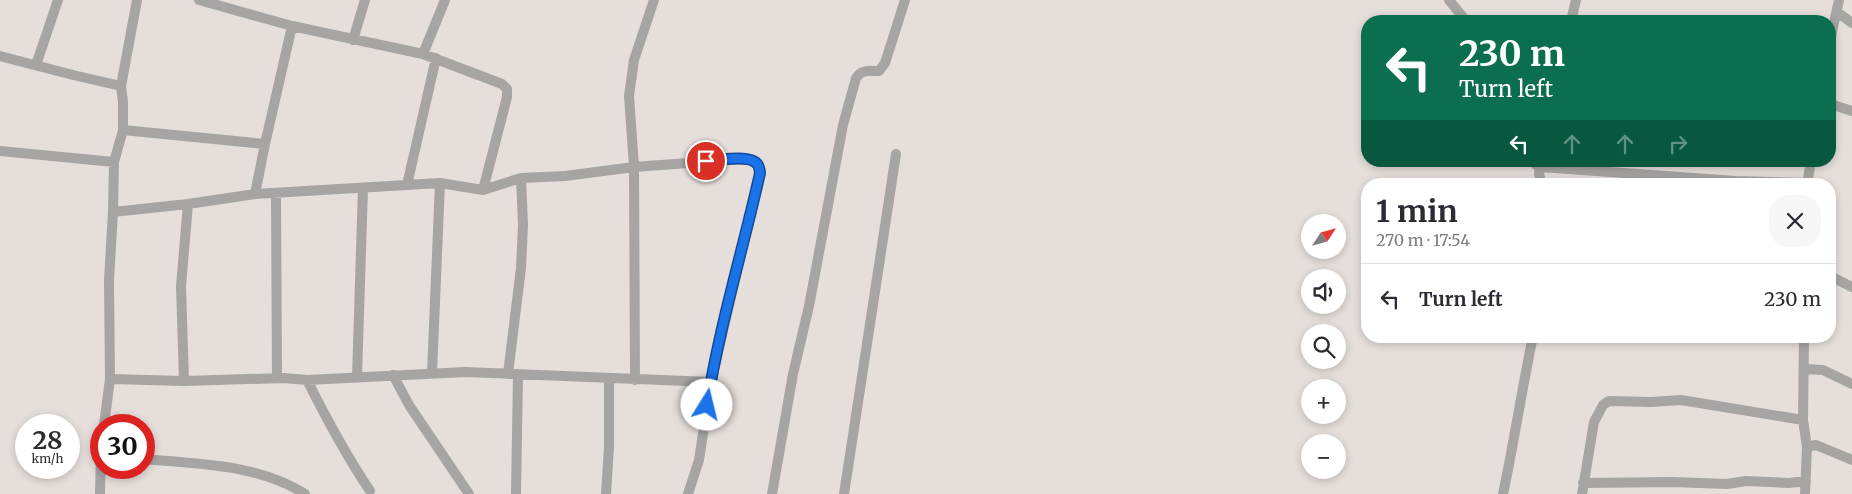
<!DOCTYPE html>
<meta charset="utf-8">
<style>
:root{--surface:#fff;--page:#f7f7f7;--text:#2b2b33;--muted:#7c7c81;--line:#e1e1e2}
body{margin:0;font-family:Merriweather,serif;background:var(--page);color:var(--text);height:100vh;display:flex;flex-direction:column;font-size:19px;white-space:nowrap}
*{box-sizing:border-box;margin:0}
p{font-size:16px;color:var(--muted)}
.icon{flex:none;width:28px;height:28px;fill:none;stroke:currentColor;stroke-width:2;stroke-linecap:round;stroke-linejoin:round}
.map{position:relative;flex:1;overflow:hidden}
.drawer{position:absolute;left:1361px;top:178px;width:475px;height:165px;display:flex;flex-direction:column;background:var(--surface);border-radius:20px;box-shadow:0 2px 8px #0003}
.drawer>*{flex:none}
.banner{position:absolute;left:1361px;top:15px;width:475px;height:152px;border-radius:20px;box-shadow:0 2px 8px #0003;background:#0b6e4f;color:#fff;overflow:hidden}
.needle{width:32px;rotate:54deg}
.controls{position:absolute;left:1301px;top:214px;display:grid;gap:10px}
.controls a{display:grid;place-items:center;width:45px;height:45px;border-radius:50%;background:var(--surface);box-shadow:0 2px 8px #0003;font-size:25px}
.speed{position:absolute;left:15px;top:414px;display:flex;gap:10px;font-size:25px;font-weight:700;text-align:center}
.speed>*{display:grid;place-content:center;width:65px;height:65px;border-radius:50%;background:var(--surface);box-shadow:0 2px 8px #0003;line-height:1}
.speed small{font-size:12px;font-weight:400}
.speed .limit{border:8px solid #d22;background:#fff;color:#111}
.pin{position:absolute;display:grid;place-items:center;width:42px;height:42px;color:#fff;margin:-21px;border:2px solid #fff;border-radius:50%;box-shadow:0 1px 5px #0007}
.me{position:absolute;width:55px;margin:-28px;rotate:9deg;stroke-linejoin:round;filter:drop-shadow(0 0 4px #0008)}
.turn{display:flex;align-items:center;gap:18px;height:105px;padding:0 15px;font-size:22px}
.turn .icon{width:65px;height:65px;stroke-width:2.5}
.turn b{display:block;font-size:35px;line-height:42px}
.lanes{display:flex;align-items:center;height:48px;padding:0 15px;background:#0003;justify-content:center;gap:25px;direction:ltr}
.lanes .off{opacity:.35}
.round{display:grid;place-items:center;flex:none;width:52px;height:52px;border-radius:20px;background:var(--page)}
.head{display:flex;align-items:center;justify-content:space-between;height:85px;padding:0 15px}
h1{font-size:30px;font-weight:700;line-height:38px}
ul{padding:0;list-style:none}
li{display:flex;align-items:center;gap:15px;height:70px;padding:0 15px;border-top:1px solid var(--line)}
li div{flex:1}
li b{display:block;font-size:19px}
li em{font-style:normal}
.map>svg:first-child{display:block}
</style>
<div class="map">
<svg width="1852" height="494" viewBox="0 0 1852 494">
<rect width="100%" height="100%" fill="#e5dedb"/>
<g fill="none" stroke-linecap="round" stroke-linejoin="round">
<path stroke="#a7a5a3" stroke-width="10" d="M199 0 292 26 423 54 502 84 507 89V97L483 190
M1449 0 1466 21
M1837 12 1852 23
M1571 21 1576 0
M353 40 365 0
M1830 41 1839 0
M423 54 445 0
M0 56 73 75 121 86
M36 65 58 0
M1830 104 1852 111
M123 130 265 144 255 194
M265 144 292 26
M0 151 114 162
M1536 162V165L1540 167 1539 174 1542 184
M1540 167 1736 181 1808 183
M1807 184 1811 161
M407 185 436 58
M276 194 277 378
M113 212 188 204 255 194 440 183 483 190 521 178 565 176 634 167 742 159C753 160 758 162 760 173L711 382 699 460 688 494
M1830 276 1852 287
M1804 369 1823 370 1852 384
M432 373 440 183
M508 374 521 268 523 225 521 178
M393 375 409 405 469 494
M357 377 363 188
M110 379 184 381 284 378 307 380 465 372 711 382
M307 380C326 418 346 455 370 491
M635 380 634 167 629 96 634 60 654 0
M184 381 181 286 188 204
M1803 420 1807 447 1805 494
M104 425 110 379 109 280 113 212 114 162 123 130V102L121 86 137 0
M1807 447 1816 445 1852 460
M144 459C198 464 258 464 305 494
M1583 483 1673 482 1727 484 1746 481 1789 483 1806 481
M100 494 101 451
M516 494 518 375
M606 494 609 447V379
M772 494 793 374 809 306 843 125 856 78C862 69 869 71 879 71L885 63 905 0
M844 494 896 154
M1503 494C1514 442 1522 389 1533 336
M1582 494 1594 422 1603 405 1609 401 1651 402 1681 400 1803 420 1804 336"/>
</g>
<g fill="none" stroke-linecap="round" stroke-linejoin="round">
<g stroke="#114b97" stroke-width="12">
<path id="route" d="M706 161C717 160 752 154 758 165 759 166 760 172 760 173 743 250 719 327 707 405"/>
</g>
<use href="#route" stroke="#1a73e8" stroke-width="9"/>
</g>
</svg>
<div class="controls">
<a><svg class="needle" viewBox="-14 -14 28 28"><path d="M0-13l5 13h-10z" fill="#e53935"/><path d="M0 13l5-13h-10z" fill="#7c7c81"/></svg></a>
<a><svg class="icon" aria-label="sound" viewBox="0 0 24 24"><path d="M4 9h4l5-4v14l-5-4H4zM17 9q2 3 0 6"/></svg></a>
<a><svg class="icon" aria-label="search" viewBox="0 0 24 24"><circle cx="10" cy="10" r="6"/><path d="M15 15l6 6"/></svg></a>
<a>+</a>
<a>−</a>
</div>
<div class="speed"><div>28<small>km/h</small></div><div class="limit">30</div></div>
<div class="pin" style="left:706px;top:161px;background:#d93025"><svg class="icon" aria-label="arrive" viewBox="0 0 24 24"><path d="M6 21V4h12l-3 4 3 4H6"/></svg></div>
<svg class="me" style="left:707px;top:405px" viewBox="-20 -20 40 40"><circle r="19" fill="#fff"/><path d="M0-13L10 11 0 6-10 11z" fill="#1a73e8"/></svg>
<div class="banner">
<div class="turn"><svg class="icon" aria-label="left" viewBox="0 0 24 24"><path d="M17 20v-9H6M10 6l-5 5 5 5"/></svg><div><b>230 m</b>Turn left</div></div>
<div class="lanes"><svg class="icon" aria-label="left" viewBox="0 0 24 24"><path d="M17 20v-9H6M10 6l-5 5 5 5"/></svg><svg class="icon off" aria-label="ahead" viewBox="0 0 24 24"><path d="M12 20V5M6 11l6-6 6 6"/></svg><svg class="icon off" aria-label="ahead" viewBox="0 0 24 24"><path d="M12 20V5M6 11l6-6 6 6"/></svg><svg class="icon off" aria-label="right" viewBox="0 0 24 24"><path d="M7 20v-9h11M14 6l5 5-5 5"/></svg></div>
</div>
<section class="drawer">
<div class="head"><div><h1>1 min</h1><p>270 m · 17:54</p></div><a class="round"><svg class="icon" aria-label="close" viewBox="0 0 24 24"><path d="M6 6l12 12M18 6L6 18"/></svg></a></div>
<ul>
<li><svg class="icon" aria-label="left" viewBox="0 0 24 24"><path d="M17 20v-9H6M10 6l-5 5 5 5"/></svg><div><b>Turn left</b></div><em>230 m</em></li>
</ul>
</section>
</div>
